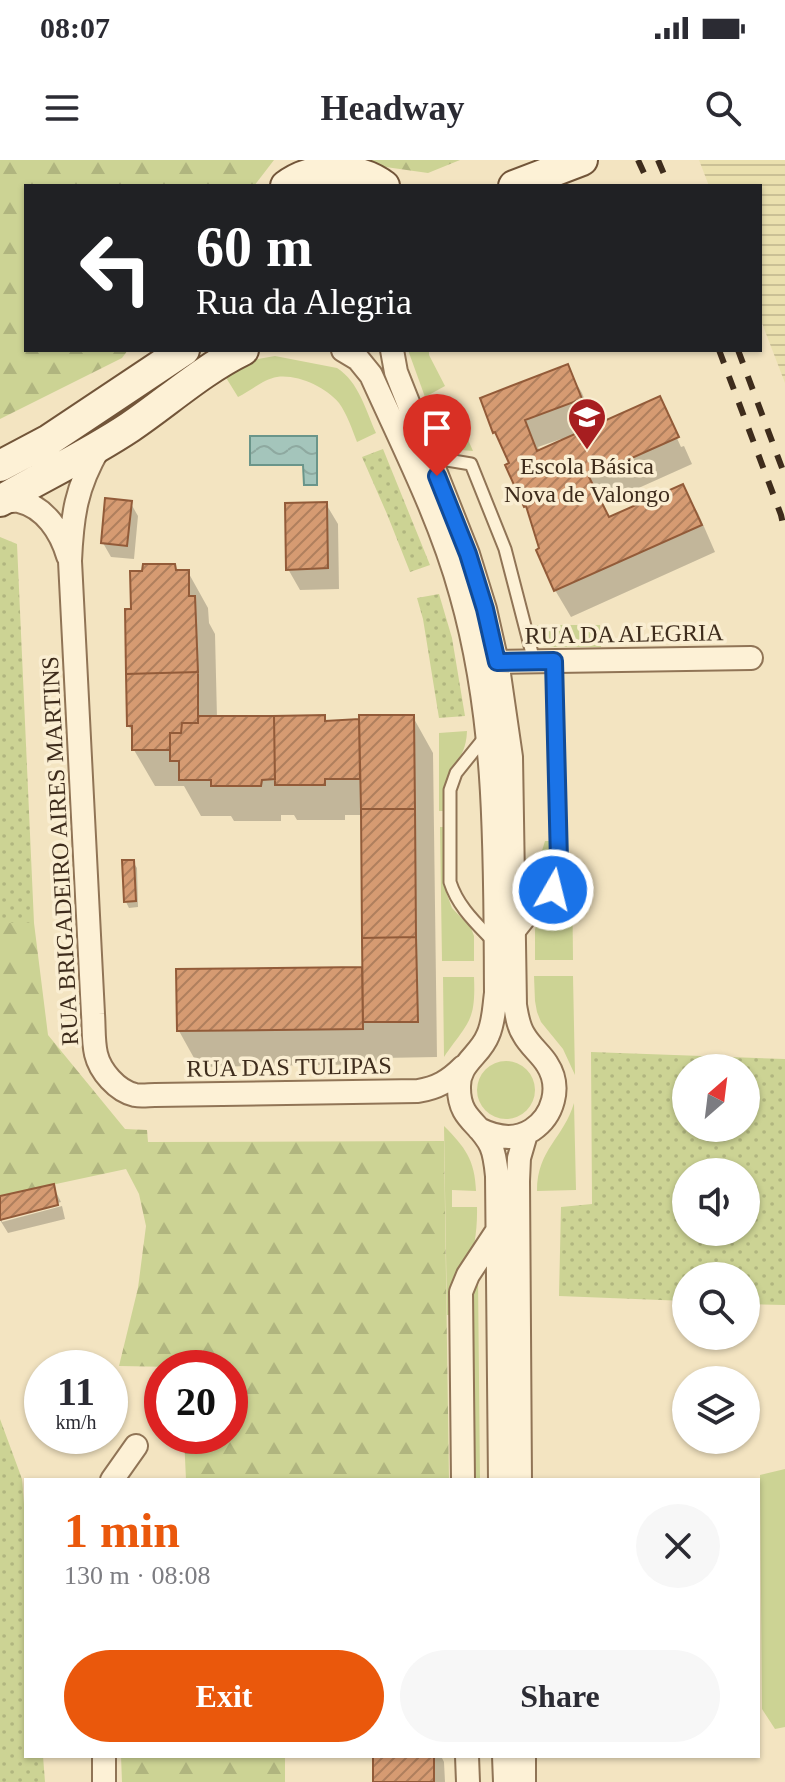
<!DOCTYPE html>
<meta charset="utf-8">
<style>
:root{--surface:#fff;--page:#f7f7f7;--text:#2b2b33;--muted:#7c7c81;--accent:#ea580c}
body{margin:0;font-family:Georgia,serif;background:var(--page);color:var(--text);height:100vh;display:flex;flex-direction:column;font-size:30px;white-space:nowrap}
*{box-sizing:border-box;margin:0}
p{font-size:26px;color:var(--muted)}
.icon{flex:none;width:44px;height:44px;fill:none;stroke:currentColor;stroke-width:2;stroke-linecap:round;stroke-linejoin:round}
.map{position:relative;flex:1;overflow:hidden}
.drawer{position:absolute;left:24px;top:1318px;width:736px;height:280px;display:flex;flex-direction:column;background:var(--surface);border-radius:0px;box-shadow:0 2px 6px #0004}
.drawer>*{flex:none}
.hud{position:absolute;left:24px;top:24px;width:738px;height:168px;border-radius:0px;box-shadow:0 2px 6px #0004;background:#202124;color:#fff;overflow:hidden}
.needle{width:52px;rotate:28deg}
.buttons{position:absolute;left:672px;top:894px;display:grid;gap:16px}
.buttons a{display:grid;place-items:center;width:88px;height:88px;border-radius:50%;background:var(--surface);box-shadow:0 2px 6px #0004;font-size:40px}
.speed{position:absolute;left:24px;top:1190px;display:flex;gap:16px;font-size:40px;font-weight:700;text-align:center}
.speed>*{display:grid;place-content:center;width:104px;height:104px;border-radius:50%;background:var(--surface);box-shadow:0 2px 6px #0004;line-height:1}
.speed small{font-size:20px;font-weight:400}
.speed .limit{border:12px solid #d22;background:#fff;color:#111}
.pin{position:absolute;display:grid;place-items:center;width:68px;height:68px;color:#fff;margin:-82px -34px;border-radius:50% 50% 50% 0;rotate:-45deg;box-shadow:0 0 8px #0007}
.pin .icon{rotate:45deg}
.me{position:absolute;width:88px;margin:-44px;rotate:8deg;stroke-linejoin:round;filter:drop-shadow(0 0 6px #0008)}
.turn{display:flex;align-items:center;gap:28px;height:168px;padding:0 40px;font-size:36px}
.turn .icon{width:104px;height:104px;stroke-width:2.5}
.turn b{display:block;font-size:56px;line-height:68px}
.round{display:grid;place-items:center;flex:none;width:84px;height:84px;border-radius:42px;background:var(--page)}
.summary{display:flex;align-items:center;justify-content:space-between;height:136px;padding:0 40px}
h1{font-size:48px;font-weight:600;line-height:60px;color:var(--accent)}
.primary-button{display:flex;gap:16px;margin-top:auto;padding:16px 40px}
.primary-button a{flex:1;height:92px;border-radius:48px;background:var(--accent);color:#fff;font-size:32px;font-weight:600;line-height:92px;text-align:center}
.primary-button a+a{background:var(--page);color:var(--text)}
.status{display:flex;justify-content:space-between;align-items:center;height:56px;padding:0 40px;background:var(--surface);direction:ltr}
.status svg{height:22px;fill:currentColor}
header{display:flex;justify-content:space-between;align-items:center;height:104px;padding:0 40px;background:var(--surface);font-size:36px;font-weight:600}
.map>svg:first-child{display:block}
</style>
<div class="status"><b>08:07</b><svg viewBox="0 0 49 12"><path d="M0 12V9h3v3zM5 12V6h3v6zM10 12V3h3v9zM15 12V0h3v12zM26 1h20v11H26zM47 4h2v5h-2z"/></svg></div>
<header><svg class="icon" aria-label="menu" viewBox="0 0 24 24"><path d="M4 6h16M4 12h16M4 18h16"/></svg>Headway<svg class="icon" aria-label="search" viewBox="0 0 24 24"><circle cx="10" cy="10" r="6"/><path d="M15 15l6 6"/></svg></header>
<div class="map">
<svg width="785" height="1622" viewBox="0 0 785 1622">
<defs>
<pattern id="farmland-rules" width="6" height="5" patternUnits="userSpaceOnUse" patternTransform="scale(2)"><rect width="6" height="5" fill="#eae0ae"/><path d="M0 2.5h6" fill="none" stroke="#cac095"/></pattern>
<pattern id="grass-dots" width="8" height="8" patternUnits="userSpaceOnUse" patternTransform="scale(2)"><rect width="8" height="8" fill="#ccd394"/><path d="M2 2h.1M6 6h.1" fill="none" stroke="#b0b57f" stroke-width="1.8" stroke-linecap="round"/></pattern>
<pattern id="forest-firs" width="22" height="20" patternUnits="userSpaceOnUse" patternTransform="scale(2)"><rect width="22" height="20" fill="#ccd394"/><path d="M5 1l3.5 6h-7zM16 11l3.5 6h-7z" fill="#b0b57f"/></pattern>
<pattern id="water-waves" width="16" height="10" patternUnits="userSpaceOnUse" patternTransform="scale(2)"><rect width="16" height="10" fill="#a4c5bb"/><path d="M0 5q4-4 8 0t8 0" fill="none" stroke="#8ea9a0"/></pattern>
<pattern id="building-hatch" width="6" height="6" patternUnits="userSpaceOnUse" patternTransform="scale(2)"><rect width="6" height="6" fill="#d69b72"/><path d="M-1 1l2-2M0 6l6-6M5 7l2-2" fill="none" stroke="#af7f5d"/></pattern>
</defs>
<rect width="100%" height="100%" fill="#f3e4c1"/>
<path fill="url(#farmland-rules)" d="M699 0H785V223L760 158V26H709Z"/>
<path fill="url(#grass-dots)" fill-rule="evenodd" d="M383 289 430 405 410 412 387 354 362 297Z
M0 377 17 384 34 763H0Z
M439 434 452 478 465 556 439 558 423 459 417 438Z
M591 892 785 899V1145L746 1144V1116H686V1141L559 1136 561 1047 592 1044ZM746 908V968H686V908ZM746 1012V1072H686V1012Z
M0 1259 22 1319 26 1369V1596H43L45 1622H0Z"/>
<path fill="url(#forest-firs)" d="M0 0H274L254 26H26V190H128L122 198 0 259Z
M336 0H460L428 13Z
M0 763H34L48 875 125 969 147 970 148 982 444 981 449 1320H186L184 1276H230V1208L119 1206 138 1128 146 1066 139 1034 126 1009 0 1036Z
M121 1596H285V1622H122Z"/>
<path fill="#ccd394" d="M408 190H429V195L445 226 425 237Z
M275 196 337 208C359 222 366 251 376 273L357 282C352 269 347 254 339 243 326 227 297 214 277 217 264 219 250 231 238 237L225 216 258 199Z
M457 255 473 291 449 289 437 264Z
M537 465H600L601 487H545Z
M467 571C466 599 452 602 445 625 442 634 443 642 444 651H439V573Z
M440 667H443L445 729 452 748 471 768 474 776V801H442Z
M545 681H551L550 719 534 744 533 720Z
M564 702H572L573 800H535V769L542 756 560 732 563 722Z
M534 816H573L575 915 563 889 541 862 537 852 535 841Z
M443 817H474C476 862 468 862 444 897Z
M477 930a29 29 0 1 1 58 0a29 29 0 1 1-58 0Z
M574 943 576 1030 537 1031C537 989 564 978 574 943Z
M444 966C465 987 475 1000 476 1031L452 1030V1047H477C478 1088 466 1117 454 1155H447Z
M478 1118 480 1320H471L469 1135Z
M785 1309V1567L775 1569 762 1549 760 1315Z"/>
<path fill="url(#water-waves)" stroke="#6a958a" stroke-width="2" d="M250 276H317V325H304L303 305H250Z"/>
<path fill="#0003" fill-rule="evenodd" d="M567 207 582 233 596 267 659 238 673 263H670L681 287 684 286 692 304 603 344 610 359 682 327 698 353 715 392 571 457 555 430 512 303 495 272ZM561 279 562 282 540 292 538 287Z
M130 342 138 356 134 399 111 397 103 383Z
M326 344 338 364 339 429 300 430 288 409Z
M174 406 178 412H188L208 448 209 463 215 474 217 558 324 557 327 563 413 557 433 593 437 897 382 898 383 904 199 907 179 871 178 811 364 809 362 655H345V660H297L294 655H281V661H234L231 656H201L184 626H155L134 590V575L128 565 133 451Z
M133 702 137 708 138 747 129 748 126 742Z
M53 1026 61 1042 2 1058V1062L62 1046 65 1059 8 1073 0 1060V1038Z
M375 1596H441L444 1602 445 1622H375Z"/>
<path fill="url(#building-hatch)" stroke="#925b39" stroke-width="2" d="M568 204 582 239 525 260 537 291 660 236 679 277 589 317 609 357 683 324 702 365 554 431 536 390 539 388 526 346 524 347 505 305 509 303 495 272 493 273 480 238Z
M105 338 132 341 127 386 101 383Z
M327 342 328 408 286 410 285 343Z
M143 404H175L176 410H189V436H195L198 512 126 514 125 449H131L130 411H142Z
M198 512V563H182L181 573H170V590H132V566H127L126 514Z
M325 555V561L359 559 360 619H325V625H275L274 556Z
M359 555H414L415 649H361Z
M198 556H274L275 619 262 620 261 626H211V620H179V601H170V573H181L182 563H198Z
M361 649H415L416 777 362 778Z
M122 700H134L136 741 124 742Z
M416 777 418 862H363L362 778Z
M362 807 363 869 177 871 176 809Z
M54 1024 58 1045 0 1060V1036Z
M373 1596H434V1622H373Z"/>
<g fill="none" stroke-linecap="round" stroke-linejoin="round">
<g stroke="#907456" stroke-width="15">
<path id="lane" d="M429 297 471 304 505 389 534 501
M485 577 456 613 450 630V722C458 747 476 763 494 782
M515 778 553 730 558 718 559 701 554 501"/>
</g>
<g stroke="#907456" stroke-width="26">
<path id="street" d="M343 190 358 199 371 215C403 286 440 358 461 434 498 564 495 699 496 833 494 847 494 862 488 875 480 896 458 903 459 928 459 960 480 962 491 986 495 995 496 1006 497 1016L500 1320
M392 190 396 212 468 394 485 449 498 507 511 597 515 845C517 856 518 866 524 875 530 886 541 894 547 904 562 927 553 956 532 970 515 981 497 978 479 969
M99 288C76 327 72 356 70 401L93 854C94 867 93 881 96 894 100 911 117 931 135 935 141 936 149 935 155 935L418 931C437 928 449 921 463 907
M0 343C6 342 13 340 19 341 45 347 61 372 68 396
M497 502 751 498
M112 1320 136 1286
M463 1320 461 1132 468 1115 497 1071
M520 1320 518 1021 519 998 526 974
M104 1596V1622
M467 1596 468 1622
M504 1596 505 1622
M524 1596V1622"/>
</g>
<g stroke="#725539" stroke-width="34">
<path id="secondary" d="M286 26C312 6 358 6 384 26
M514 26 582 0
M0 306 49 280 184 190
M0 341C43 316 88 295 130 267 167 242 202 210 243 190"/>
</g>
<use href="#lane" stroke="#fdf1d6" stroke-width="11"/>
<use href="#street" stroke="#fdf1d6" stroke-width="22"/>
<use href="#secondary" stroke="#fdf1d6" stroke-width="30"/>
<path stroke="#3e2c1c" stroke-width="6" stroke-dasharray="14 14" stroke-linecap="butt" d="M638 0 650 26
M658 0 669 26
M719 190 781 355 785 373
M738 190 785 316"/>
</g>
<g fill="none" stroke-linecap="round" stroke-linejoin="round">
<g stroke="#114b97" stroke-width="20">
<path id="route" d="M437 316 468 394 485 449 497 502 554 501 559 701 558 718 553 730"/>
</g>
<use href="#route" stroke="#1a73e8" stroke-width="14"/>
</g>
<defs>
<g id="school-pin" transform="scale(2)"><path d="M0 17L-7.5 6A9.5 9.5 0 1 1 7.5 6Z" fill="#a71e20" stroke="#faeed2"/><path d="M0-5L7-2L0 1L-7-2ZM-4 1L0 2.5L4 1V4Q0 6-4 4Z" fill="#fff"/></g>
</defs>
<g fill-rule="evenodd">
<use href="#school-pin" x="587" y="257"/>
</g>
<g text-anchor="middle" stroke-width="7" stroke-linejoin="round" paint-order="stroke">
<g font-size="24" fill="#3e2c1c" stroke="#faeed2">
<text x="587" y="314">Escola Básica<tspan x="587" dy="28">Nova de Valongo</tspan></text>
</g>
<g font-size="24" fill="#3e2c1c" stroke="#faeed2">
<text transform="translate(624 474) rotate(-1)" y="8">RUA DA ALEGRIA</text>
<text transform="translate(60 691) rotate(-93)" y="8">RUA BRIGADEIRO AIRES MARTINS</text>
<text transform="translate(289 907) rotate(-1)" y="8">RUA DAS TULIPAS</text>
</g>
</g>
</svg>
<div class="buttons">
<a><svg class="needle" viewBox="-14 -14 28 28"><path d="M0-13l5 13h-10z" fill="#e53935"/><path d="M0 13l5-13h-10z" fill="#7c7c81"/></svg></a>
<a><svg class="icon" aria-label="sound" viewBox="0 0 24 24"><path d="M4 9h4l5-4v14l-5-4H4zM17 9q2 3 0 6"/></svg></a>
<a><svg class="icon" aria-label="search" viewBox="0 0 24 24"><circle cx="10" cy="10" r="6"/><path d="M15 15l6 6"/></svg></a>
<a><svg class="icon" aria-label="layers" viewBox="0 0 24 24"><path d="M12 4l9 5-9 5-9-5zM3 14l9 5 9-5"/></svg></a>
</div>
<div class="speed"><div>11<small>km/h</small></div><div class="limit">20</div></div>
<div class="pin" style="left:437px;top:316px;background:#d93025"><svg class="icon" aria-label="arrive" viewBox="0 0 24 24"><path d="M6 21V4h12l-3 4 3 4H6"/></svg></div>
<svg class="me" style="left:553px;top:730px" viewBox="-20 -20 40 40"><circle r="17" fill="#1a73e8" stroke="#fff" stroke-width="3"/><path d="M0-11L8 9 0 5-8 9z" fill="#fff"/></svg>
<div class="hud">
<div class="turn"><svg class="icon" aria-label="left" viewBox="0 0 24 24"><path d="M17 20v-9H6M10 6l-5 5 5 5"/></svg><div><b>60 m</b>Rua da Alegria</div></div>
</div>
<section class="drawer">
<div class="summary"><div><h1>1 min</h1><p>130 m · 08:08</p></div><a class="round"><svg class="icon" aria-label="close" viewBox="0 0 24 24"><path d="M6 6l12 12M18 6L6 18"/></svg></a></div>
<div class="primary-button"><a>Exit</a><a>Share</a></div>
</section>
</div>
